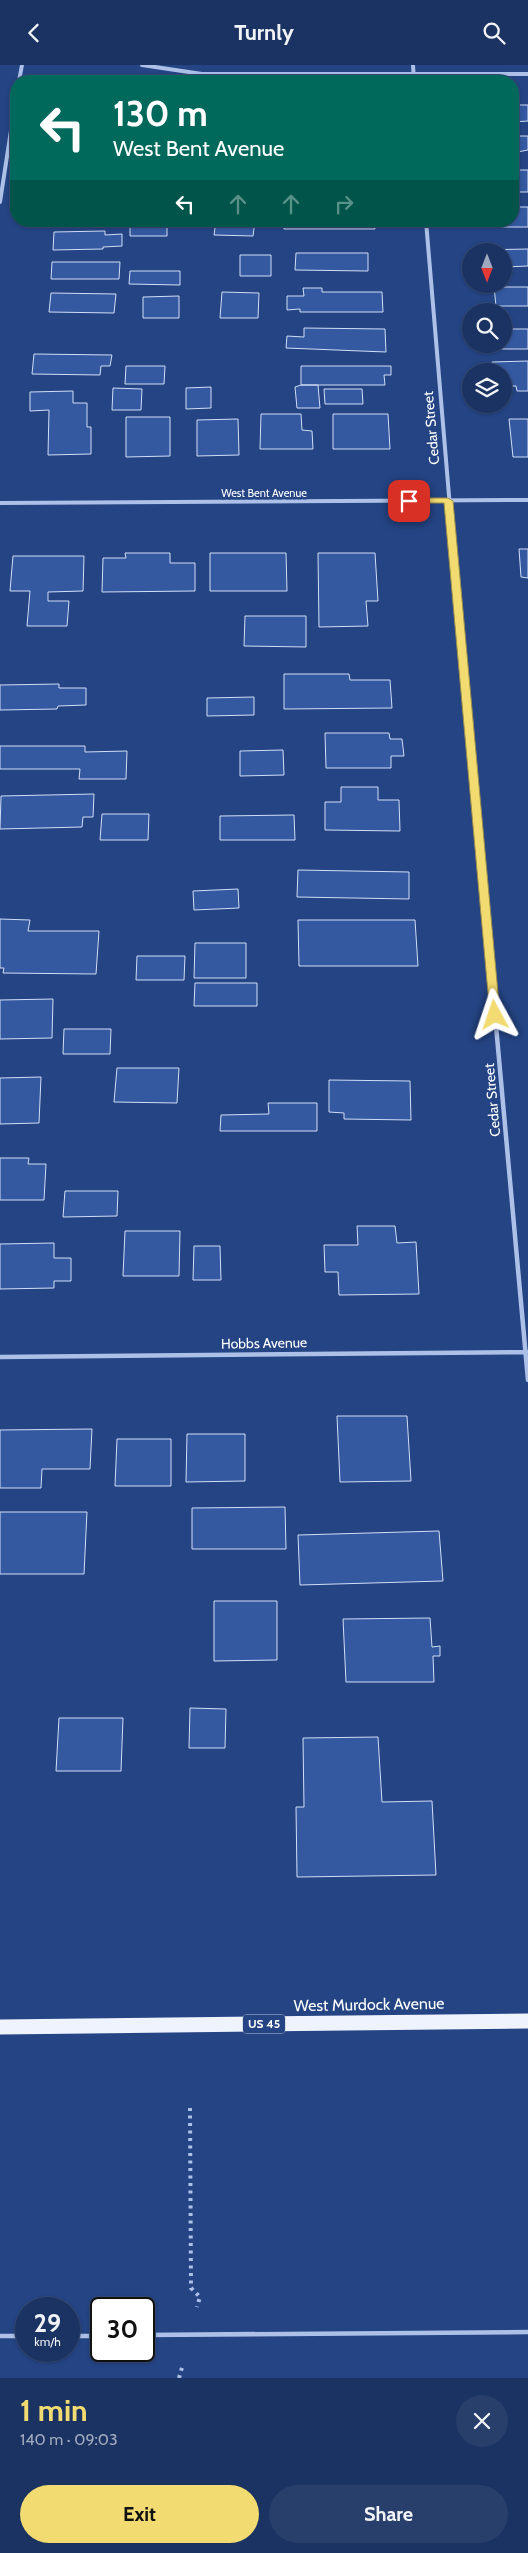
<!DOCTYPE html>
<meta charset="utf-8">
<style>
:root{--surface:#1b3363;--page:#283f6c;--text:#f1f3f6;--muted:#a0aabe;--line:#394e78;--accent:#f2db71}
body{margin:0;font-family:Cabin,sans-serif;background:var(--page);color:var(--text);height:100vh;display:flex;flex-direction:column;font-size:19px;white-space:nowrap}
*{box-sizing:border-box;margin:0}
p{font-size:16px;color:var(--muted)}
.icon{flex:none;width:28px;height:28px;fill:none;stroke:currentColor;stroke-width:2;stroke-linecap:round;stroke-linejoin:round}
.map{position:relative;height:2313px;overflow:hidden}
.sheet{display:flex;flex-direction:column;background:var(--surface);flex:1}
.sheet>*{flex:none}
.top-card{position:absolute;left:10px;top:10px;width:509px;height:152px;border-radius:20px;box-shadow:0 1px 4px #0004,0 0 0 1px var(--line);background:#00695c;color:#fff;overflow:hidden}
.needle{width:32px;rotate:180deg}
.fabs{position:absolute;left:462px;top:178px;display:grid;gap:10px}
.fabs a{display:grid;place-items:center;width:50px;height:50px;border-radius:50%;background:var(--surface);box-shadow:0 1px 4px #0004,0 0 0 1px var(--line);font-size:25px}
.speed{position:absolute;left:15px;top:2232px;display:flex;gap:10px;font-size:25px;font-weight:700;text-align:center}
.speed>*{display:grid;place-content:center;width:65px;height:65px;border-radius:50%;background:var(--surface);box-shadow:0 1px 4px #0004,0 0 0 1px var(--line);line-height:1}
.speed small{font-size:12px;font-weight:400}
.speed .limit{border:2px solid #111;border-radius:8px;background:#fff;color:#111}
.pin{position:absolute;display:grid;place-items:center;width:42px;height:42px;color:#fff;margin:-21px;border-radius:10px;box-shadow:0 2px 8px #0006}
.me{position:absolute;width:55px;margin:-28px;rotate:355deg;stroke-linejoin:round;filter:drop-shadow(0 0 4px #0008)}
.turn{display:flex;align-items:center;gap:18px;height:105px;padding:0 20px;font-size:22px}
.turn .icon{width:65px;height:65px;stroke-width:2.5}
.turn b{display:block;font-size:35px;line-height:42px}
.lanes{display:flex;align-items:center;height:48px;padding:0 20px;background:#0003;justify-content:center;gap:25px;direction:ltr}
.lanes .off{opacity:.35}
.round{display:grid;place-items:center;flex:none;width:52px;height:52px;border-radius:26px;background:var(--page)}
.head{display:flex;align-items:center;justify-content:space-between;height:85px;padding:0 20px}
h1{font-size:30px;font-weight:700;line-height:38px;color:var(--accent)}
.action{display:flex;gap:10px;margin-top:auto;padding:10px 20px}
.action a{flex:1;height:58px;border-radius:30px;background:var(--accent);color:#111;font-size:20px;font-weight:700;line-height:58px;text-align:center}
.action a+a{background:var(--page);color:var(--text)}
header{display:flex;justify-content:space-between;align-items:center;height:65px;padding:0 20px;background:var(--surface);font-size:22px;font-weight:700}
.map>svg:first-child{display:block}
</style>
<header><svg class="icon" aria-label="back" viewBox="0 0 24 24"><path d="M15 5l-7 7 7 7"/></svg>Turnly<svg class="icon" aria-label="search" viewBox="0 0 24 24"><circle cx="10" cy="10" r="6"/><path d="M15 15l6 6"/></svg></header>
<div class="map">
<svg width="528" height="2313" viewBox="0 0 528 2313">
<rect width="100%" height="100%" fill="#244484"/>
<path fill="#3459a1" stroke="#d1def6" d="M512 40H528V56L512 57Z
M512 71H528V85L512 88Z
M512 105H528V127H512Z
M512 142H528V162H494L493 156H512Z
M216 156H255L253 171 214 170Z
M284 156H375V164H284Z
M130 159H167V171H130Z
M105 166V170L122 169V181L103 182V184L53 185 54 167Z
M528 184V201L504 202V186L479 185Z
M296 188H368V206L295 205Z
M240 190H271V211H240Z
M52 197H120L119 214H51Z
M130 206H180V220L129 219Z
M494 222H528V241H496Z
M303 223H322V227H382L383 247H300V244L287 245V231H304Z
M222 227 259 228 258 253H220Z
M51 228 116 229 114 248 49 247Z
M179 231V253H143V232Z
M304 263 385 264 386 287 286 283 287 271 304 272Z
M504 264H528V284H488V279H504Z
M34 289 112 290 110 301H101L100 310 32 309Z
M528 296V326H517L516 321H504V306H493L492 297Z
M126 301H165L164 319H125Z
M301 301H391V310H384L385 320H301Z
M301 320H318L320 343H297L295 322Z
M211 322V343L186 344V323Z
M113 323 142 324 141 345H112Z
M324 324H362L363 339H325Z
M73 326V338H87V362H91V389L48 390 49 345 30 346V327Z
M261 349H301L302 365 312 366 313 384H260Z
M333 349H388L390 384H333Z
M126 352H170V391L126 392Z
M238 354 239 390 197 391V355Z
M509 354H528V392H513Z
M519 484H528V513L521 512Z
M125 488H170V498H195V526L102 527 103 493H126Z
M210 488H286L287 526H210Z
M318 488H375L378 536H366L368 561 319 562Z
M13 491H84L83 526 48 527V536H69L67 561H27L30 526H10Z
M245 551H306V582L244 581Z
M284 609H349L350 615H390L392 643 284 644Z
M59 619V623H86V640L58 641 57 644 0 645V620Z
M254 632V650L207 651V633Z
M325 668H389L390 674H402L404 691H391V703H326Z
M0 681H85V687L127 686 126 714H79L80 704H0Z
M283 685 284 710 240 711V686Z
M341 722H378V735H399L400 766 325 765V737H341Z
M94 729 93 752H83L82 762 0 764 1 731Z
M102 749H149L148 775H100Z
M294 750 295 775H220V751Z
M298 805 409 807V834L297 832Z
M238 824 239 843 194 845 193 826Z
M0 854 30 855 28 866H99L96 909 3 908 4 903H0Z
M298 855H415L418 901H299Z
M195 878H246V913H194Z
M137 891H185L184 915H136Z
M195 918H257V941H194Z
M53 934 52 973 0 974V935Z
M64 964H111L110 989H63Z
M117 1003H179L177 1038 114 1037Z
M41 1012 39 1058 0 1059V1013Z
M329 1015 410 1016 411 1055 344 1054V1048L329 1047Z
M268 1038H317V1066H220L221 1050 269 1049Z
M0 1093H29L28 1099H46L44 1135H0Z
M65 1126H118L117 1151 63 1152Z
M357 1161H395L397 1178 416 1177 419 1229 339 1230 338 1207H325L324 1180H358Z
M125 1166H180L179 1211H123Z
M54 1178V1193H71V1216H54V1223L0 1224V1179Z
M194 1181H220L221 1215H193Z
M337 1351H407L411 1416 340 1417Z
M92 1364 90 1404H42L41 1423H0V1365Z
M187 1369H245V1416L186 1417Z
M117 1374H171V1421H115Z
M285 1442 286 1484H192V1443Z
M0 1447H87L84 1509H0Z
M439 1466 443 1516 300 1520 298 1470Z
M214 1536H277V1595L214 1596Z
M430 1553 432 1582 440 1581V1591H433L434 1617H346L343 1554Z
M190 1643 226 1644 225 1683H189Z
M59 1653H123L121 1706H56Z
M378 1672 382 1737 432 1736 436 1810 297 1812 296 1742H304L303 1673Z"/>
<g fill="none" stroke-linecap="round" stroke-linejoin="round">
<path stroke="#adc1e8" stroke-width="4" stroke-dasharray="3 4.5" stroke-linecap="butt" d="M190 2043 191 2223 200 2232 197 2242
M179 2313 183 2299"/>
<path stroke="#adc1e8" stroke-width="4.5" d="M144 2270 528 2267
M0 2271H26
M69 2271H101"/>
<path stroke="#adc1e8" stroke-width="4" d="M142 0 202 9H528
M413 0 414 16
M19 16 22 0
M0 137 16 33
M426 156 461 574
M0 438 528 435"/>
<path stroke="#adc1e8" stroke-width="4.5" d="M461 573 528 1315
M0 1292 527 1287"/>
<path stroke="#eff3fe" stroke-width="15" d="M0 1962 528 1956"/>
</g>
<path fill="#f2db71" stroke="#9d8e49" d="M409 433H448L453 436 500 950 495 954 490 950 444 438H406L405 436Z"/>
<g text-anchor="middle" stroke-width="5" stroke-linejoin="round" paint-order="stroke">
<g font-size="11" fill="#fff" stroke="#244484">
<text x="264" y="432">West Bent Avenue</text>
</g>
<rect fill="#244484" stroke="#bdc7da" stroke-width="1" x="243" y="1949.5" width="42" height="19" rx="4"/>
<g font-size="12" font-weight="bold" fill="#fff">
<text x="264" y="1963">US 45</text>
</g>
<g font-size="14" fill="#fff" stroke="#244484">
<text transform="translate(431 363) rotate(-95)" y="5">Cedar Street</text>
<text transform="translate(492 1035) rotate(-95)" y="5">Cedar Street</text>
<text transform="translate(264 1278) rotate(-1)" y="5">Hobbs Avenue</text>
</g>
<g font-size="16" fill="#fff" stroke="#244484">
<text transform="translate(369 1939) rotate(-1)" y="6">West Murdock Avenue</text>
</g>
</g>
</svg>
<div class="fabs">
<a><svg class="needle" viewBox="-14 -14 28 28"><path d="M0-13l5 13h-10z" fill="#e53935"/><path d="M0 13l5-13h-10z" fill="#a0aabe"/></svg></a>
<a><svg class="icon" aria-label="search" viewBox="0 0 24 24"><circle cx="10" cy="10" r="6"/><path d="M15 15l6 6"/></svg></a>
<a><svg class="icon" aria-label="layers" viewBox="0 0 24 24"><path d="M12 4l9 5-9 5-9-5zM3 14l9 5 9-5"/></svg></a>
</div>
<div class="speed"><div>29<small>km/h</small></div><div class="limit">30</div></div>
<div class="pin" style="left:409px;top:436px;background:#d93025"><svg class="icon" aria-label="arrive" viewBox="0 0 24 24"><path d="M6 21V4h12l-3 4 3 4H6"/></svg></div>
<svg class="me" style="left:495px;top:950px" viewBox="-20 -20 40 40"><path d="M0-17L14 15 0 8-14 15z" fill="#f2db71" stroke="#fff" stroke-width="4"/></svg>
<div class="top-card">
<div class="turn"><svg class="icon" aria-label="left" viewBox="0 0 24 24"><path d="M17 20v-9H6M10 6l-5 5 5 5"/></svg><div><b>130 m</b>West Bent Avenue</div></div>
<div class="lanes"><svg class="icon" aria-label="left" viewBox="0 0 24 24"><path d="M17 20v-9H6M10 6l-5 5 5 5"/></svg><svg class="icon off" aria-label="ahead" viewBox="0 0 24 24"><path d="M12 20V5M6 11l6-6 6 6"/></svg><svg class="icon off" aria-label="ahead" viewBox="0 0 24 24"><path d="M12 20V5M6 11l6-6 6 6"/></svg><svg class="icon off" aria-label="right" viewBox="0 0 24 24"><path d="M7 20v-9h11M14 6l5 5-5 5"/></svg></div>
</div>
</div>
<section class="sheet">
<div class="head"><div><h1>1 min</h1><p>140 m · 09:03</p></div><a class="round"><svg class="icon" aria-label="close" viewBox="0 0 24 24"><path d="M6 6l12 12M18 6L6 18"/></svg></a></div>
<div class="action"><a>Exit</a><a>Share</a></div>
</section>
